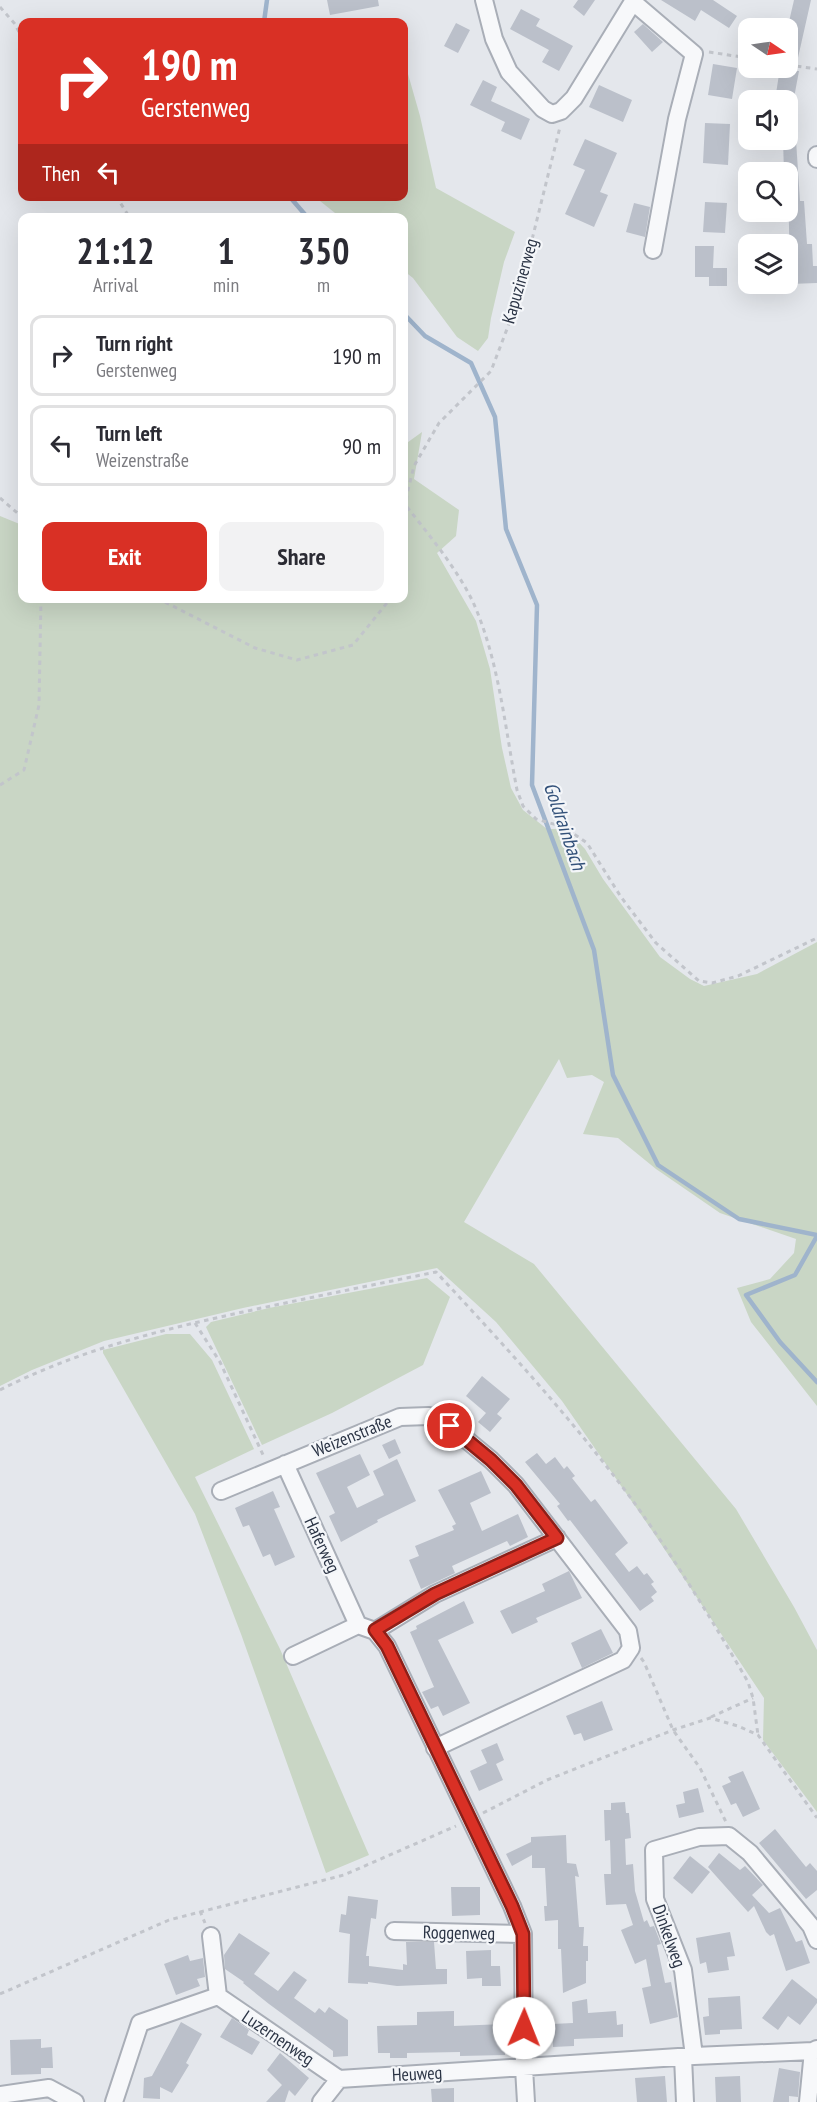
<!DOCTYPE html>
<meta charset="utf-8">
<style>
:root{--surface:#fff;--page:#f2f2f3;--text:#2b2b33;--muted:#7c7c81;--line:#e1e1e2;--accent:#d93025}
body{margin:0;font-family:"PT Sans Narrow",sans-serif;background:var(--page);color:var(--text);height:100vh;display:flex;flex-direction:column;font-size:22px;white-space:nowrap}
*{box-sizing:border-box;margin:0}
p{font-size:20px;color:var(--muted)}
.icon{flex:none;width:33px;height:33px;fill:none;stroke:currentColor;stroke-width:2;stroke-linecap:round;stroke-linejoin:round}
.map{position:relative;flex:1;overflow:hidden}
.panel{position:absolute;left:18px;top:213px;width:390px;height:390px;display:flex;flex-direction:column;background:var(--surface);border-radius:12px;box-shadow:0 6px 24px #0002}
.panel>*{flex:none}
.guide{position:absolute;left:18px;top:18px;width:390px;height:183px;border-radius:12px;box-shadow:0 6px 24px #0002;background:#d93025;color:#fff;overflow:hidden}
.needle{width:39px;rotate:103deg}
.fabs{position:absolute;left:738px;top:18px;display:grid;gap:12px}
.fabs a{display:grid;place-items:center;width:60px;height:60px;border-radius:12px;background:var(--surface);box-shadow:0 6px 24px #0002;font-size:30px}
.pin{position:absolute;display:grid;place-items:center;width:51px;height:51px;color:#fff;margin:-26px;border:3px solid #fff;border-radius:50%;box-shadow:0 2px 6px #0007}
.me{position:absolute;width:66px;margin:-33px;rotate:1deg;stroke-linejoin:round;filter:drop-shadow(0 0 4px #0008)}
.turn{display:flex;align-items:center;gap:21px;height:126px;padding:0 24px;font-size:27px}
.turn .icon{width:78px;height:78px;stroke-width:2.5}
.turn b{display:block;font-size:42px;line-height:51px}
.then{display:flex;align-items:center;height:57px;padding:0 24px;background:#0003;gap:12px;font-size:22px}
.eta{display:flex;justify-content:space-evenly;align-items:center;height:102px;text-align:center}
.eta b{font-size:36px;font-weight:800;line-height:42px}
.button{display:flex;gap:12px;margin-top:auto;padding:12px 24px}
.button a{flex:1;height:69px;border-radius:12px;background:var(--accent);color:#fff;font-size:24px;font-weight:800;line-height:69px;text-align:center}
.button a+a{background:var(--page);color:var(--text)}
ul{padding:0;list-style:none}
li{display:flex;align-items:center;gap:18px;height:81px;margin:0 12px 9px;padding:0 12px;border:3px solid var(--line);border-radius:12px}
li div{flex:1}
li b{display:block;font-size:22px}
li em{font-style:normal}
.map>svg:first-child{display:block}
</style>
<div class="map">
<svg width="817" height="2102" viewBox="0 0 817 2102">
<rect width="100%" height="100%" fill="#e4e7ec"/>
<path fill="#c9d6c5" d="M404 60 420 116 436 188 515 232 504 262 491 318 488 338 478 351 457 337 413 278 404 271V218L340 217 315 197 404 196Z
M422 432 414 479 459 510 456 536 437 553 476 621 490 669 502 748 511 788 523 810 547 829H557L559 827 569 832 585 849 603 879 660 957 690 979 704 986 757 974 817 942V1406L751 1322 737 1288 770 1279 794 1253 796 1239 720 1213 656 1169 618 1138 583 1134 604 1082 592 1075 567 1078 559 1059 464 1222 534 1264 736 1509 794 1607 817 1650V1812L763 1740 764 1698 651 1529 562 1401 496 1322 437 1268 243 1308 104 1341 32 1370 0 1386V516L22 525V598H404V445Z
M427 1278 450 1297 423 1365 332 1413 262 1445 206 1327 211 1322 269 1308Z
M166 1334H190L212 1360 254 1449 195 1477 280 1649 369 1855 326 1873 241 1634 195 1514 103 1353V1350Z"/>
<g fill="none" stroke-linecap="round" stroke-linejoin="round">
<path stroke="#9fb4cc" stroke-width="4.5" d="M264 22 267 0
M289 196 308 218
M404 314 425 336 471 363 495 417 506 529 537 605 532 785 594 950 613 1075 658 1165 739 1219 817 1235
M817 1236 795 1275 746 1295 780 1342 817 1382"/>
</g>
<path fill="#bbc0ca" d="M327 0H378L379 6 330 15Z
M578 0H595L584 16 573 7Z
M661 0H713L737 16 729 28 701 10 695 21Z
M794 0H811L795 71H799L793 103 775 100 780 68 788 69V26Z
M521 9 540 19 536 26 573 46 559 71 542 62 549 50 510 29Z
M456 23 470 30 458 53 444 46Z
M643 24 663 42 652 52 634 32Z
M713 64 737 68 732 99 708 95Z
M483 80 497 87 491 101 530 119 521 140 501 131 505 122 470 105Z
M599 85 632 100 623 122 589 107Z
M705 123 730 124 728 165 703 163Z
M585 139 617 153 600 192 608 195 594 227 565 214 585 170 573 165Z
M783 140H796L800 201H804L807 244H812L813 266H817V283L790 284 788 172H784Z
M705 202 727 203 725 233 703 232Z
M634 203 650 207 645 237 626 232Z
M695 246H714L713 268H727V286H709V277H695Z
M482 1376 510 1399 497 1414 502 1418 490 1432 478 1422 486 1413 466 1396Z
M395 1439 401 1453 389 1459 382 1445Z
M537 1453 546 1464 555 1457 564 1469 567 1466 575 1476 572 1478 591 1502 595 1499 628 1543 615 1554 629 1572 637 1566 644 1575 647 1573 654 1582 651 1584 657 1592 651 1597 654 1601 640 1611 570 1520 568 1521 557 1506 560 1504 525 1462Z
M360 1454 370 1475 347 1487 357 1508 384 1495 373 1471 397 1459 416 1501 377 1520 378 1522 341 1542 329 1516 335 1513 316 1473Z
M481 1471 491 1493 470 1503 482 1531 518 1514 528 1537 510 1546 507 1541 452 1566 455 1573 421 1589 409 1560 419 1556 415 1546 454 1530 452 1526 456 1524 438 1490Z
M273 1491 280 1507 274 1509 295 1557 275 1566 270 1554 263 1557 249 1525 243 1527 235 1508Z
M569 1571 582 1598 536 1618 538 1622 512 1634 500 1611 545 1591 542 1584Z
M464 1601 474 1623 438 1640 470 1703 443 1716 438 1706 431 1709 422 1692 434 1687 410 1632 417 1629 416 1626Z
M601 1629 613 1653 582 1668 571 1643Z
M602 1701 613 1730 584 1741 581 1733 574 1735 566 1716Z
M497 1743 504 1760 496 1764 503 1780 479 1791 470 1771 487 1763 481 1750Z
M743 1771 760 1809 743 1817 736 1803 731 1805 722 1786 731 1782 728 1777Z
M698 1788 704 1812 679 1818 676 1805 685 1803 683 1792Z
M625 1802 626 1813H629L631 1838 625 1839 626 1865 633 1864 635 1891 644 1922 647 1920 650 1927 654 1926 661 1944 657 1945 665 1983 671 1982 678 2017 650 2024 642 1988 651 1986 646 1959 635 1964 621 1930 633 1925 626 1904 606 1905 604 1874H611L610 1840 605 1841 604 1810H611V1803Z
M775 1829 806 1867 810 1863 817 1871V1890L806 1899 759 1843Z
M566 1835 567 1863 576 1864 579 1877 575 1876 579 1927H584L583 1946H588V1961H586V1983L563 1993 561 1949H558V1920L545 1921 544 1906H547L545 1868H532V1855L512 1866 506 1854 531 1842V1837Z
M719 1853 740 1870 745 1866 763 1885 752 1895 769 1913 780 1908 796 1942 802 1940 810 1963 786 1971 774 1934 770 1936 766 1932 754 1906 748 1912 708 1867Z
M690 1856 710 1872 692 1894 673 1878Z
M451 1887H480V1915L452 1916Z
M348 1896 378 1900 376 1919 371 1918 366 1956H369V1966L403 1970V1964L407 1965 406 1942H434L436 1969H447V1984L397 1986 368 1982V1984L348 1983 350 1934 339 1932 341 1914 346 1915Z
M730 1932 735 1956 727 1957 729 1970 708 1973 706 1962 700 1964 696 1938Z
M239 1933 270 1953 254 1974 278 1991 294 1971 307 1980 294 1998 315 2013 319 2008 325 2013 329 2007 348 2020V2056L333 2057V2051L269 2004 243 1983 244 1982 225 1969 224 1955Z
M491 1950V1966H500L501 1986H482V1978L467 1979 466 1951Z
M188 1955 190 1961 203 1958 205 1977 197 1979 200 1986 176 1995 164 1964Z
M792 1979 817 1999V2003L800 2025 788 2016 778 2030 762 2018Z
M740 1996 742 2029 720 2030V2034L705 2035 703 2017 709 2016 708 1998Z
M587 1999 588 2013 616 2011 617 2025 623 2024V2037L574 2039V2046L553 2047 552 2024 573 2023 572 2002Z
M454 2011V2026L505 2024V2055L460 2056V2052L407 2053V2058H390V2053H378L377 2026 417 2025V2012Z
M232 2018 249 2030 247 2035 260 2042 252 2055 220 2037Z
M181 2022 202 2034 186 2063 189 2065 172 2093 160 2087V2099L143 2098 144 2078 152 2076Z
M41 2039V2048L52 2047 53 2068H41V2074L11 2075 10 2040Z
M280 2053 309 2078 295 2096 289 2090 285 2102H266L282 2085 267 2070Z
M779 2068 800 2072 798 2097 789 2096V2102H773Z
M665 2076 667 2102H637L635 2078Z
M740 2076 741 2102H716L715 2077Z
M454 2088V2102H432L431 2089Z"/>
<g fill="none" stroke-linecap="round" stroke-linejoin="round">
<g stroke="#a9aeb7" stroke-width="20">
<path id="street" d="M484 0 494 39 509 72 543 109 552 114 561 111 574 98 634 0
M633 2 694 54 677 119 653 250
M817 155V159
M285 1464 358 1625
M221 1491 400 1417 429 1416 450 1426 491 1460 516 1485 628 1631 631 1648 623 1660 435 1748
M375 1631 435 1594 557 1538
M293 1656 358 1625 375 1631 387 1646 512 1906 523 1934 524 2068 526 2102
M394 1931 523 1934
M211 1936 218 1996
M694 2056 683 1970 655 1899 654 1850 699 1837 729 1836 750 1853 811 1926 817 1940
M683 2057 685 2102
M0 2095 49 2088 75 2102
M114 2102 140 2023 218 1996 339 2079
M321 2102 339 2079 694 2056 813 2051 817 2049
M808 2102 813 2051"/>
</g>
<path stroke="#c2c5cb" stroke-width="3" stroke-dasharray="4.5 4.5" stroke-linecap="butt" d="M0 7 15 24 22 38
M709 52 748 58
M788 65 817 69
M116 196 130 218
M0 498 22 517
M407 507C430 536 457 569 473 602 499 660 505 728 517 790L523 806 536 819 564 827 587 843 621 897 656 943 699 981 712 983 738 976 817 938
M404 554 407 494 414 466 439 423 491 371 515 308 560 127
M157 598 255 648 297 660 353 645 391 598
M0 785 24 770 39 705 41 598
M195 1323 220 1362 264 1457
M0 1390C76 1351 160 1330 243 1312 308 1298 372 1285 436 1272 505 1346 573 1420 633 1501 675 1559 712 1620 748 1682L753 1698 758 1735
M641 1658 644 1662 673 1730 700 1768 726 1822
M711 1717 753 1698
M483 1813 547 1780 673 1730 710 1718 738 1726 758 1735 817 1818
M200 1911 205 1923
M0 1994 169 1920 344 1875 456 1826"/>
<use href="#street" stroke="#f7f8fa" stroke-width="16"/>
</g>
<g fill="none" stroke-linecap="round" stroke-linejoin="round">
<g stroke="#8d1f18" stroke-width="15">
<path id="route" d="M450 1426 491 1460 516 1485 557 1538 435 1594 375 1630 387 1646 512 1906 523 1934 524 2028"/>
</g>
<use href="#route" stroke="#d93025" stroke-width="10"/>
</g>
<g text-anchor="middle" stroke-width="4.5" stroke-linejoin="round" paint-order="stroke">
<g font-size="18" fill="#2b3445" stroke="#f4f6f9">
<text transform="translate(520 281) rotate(-74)" y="6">Kapuzinerweg</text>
<text transform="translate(352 1436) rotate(-22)" y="6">Weizenstraße</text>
<text transform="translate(322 1545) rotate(65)" y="6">Haferweg</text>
<text transform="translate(459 1933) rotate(1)" y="6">Roggenweg</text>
<text transform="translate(669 1936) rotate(70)" y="6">Dinkelweg</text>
<text transform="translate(278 2038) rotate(34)" y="6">Luzernenweg</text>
<text transform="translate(417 2074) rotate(-3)" y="6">Heuweg</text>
</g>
<g font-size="20" font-style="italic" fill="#34527a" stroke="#f4f6f9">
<text transform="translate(565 826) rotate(71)" y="7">Goldrainbach</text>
</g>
</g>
</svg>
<div class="fabs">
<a><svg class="needle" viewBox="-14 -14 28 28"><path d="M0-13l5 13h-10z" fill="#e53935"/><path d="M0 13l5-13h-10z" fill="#7c7c81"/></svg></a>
<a><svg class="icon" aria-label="sound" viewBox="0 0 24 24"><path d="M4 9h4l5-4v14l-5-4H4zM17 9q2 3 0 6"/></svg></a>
<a><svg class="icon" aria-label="search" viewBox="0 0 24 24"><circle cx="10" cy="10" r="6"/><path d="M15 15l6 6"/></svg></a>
<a><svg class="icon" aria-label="layers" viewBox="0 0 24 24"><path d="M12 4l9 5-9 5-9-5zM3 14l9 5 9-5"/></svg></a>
</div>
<div class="pin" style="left:450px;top:1426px;background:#d93025"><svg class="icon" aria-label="arrive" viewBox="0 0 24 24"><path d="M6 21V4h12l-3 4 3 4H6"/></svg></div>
<svg class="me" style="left:524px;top:2028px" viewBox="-20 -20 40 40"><circle r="19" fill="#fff"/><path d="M0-13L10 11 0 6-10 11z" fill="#d93025"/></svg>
<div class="guide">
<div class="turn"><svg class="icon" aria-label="right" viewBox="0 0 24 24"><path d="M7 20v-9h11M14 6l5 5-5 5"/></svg><div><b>190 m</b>Gerstenweg</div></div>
<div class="then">Then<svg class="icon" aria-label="left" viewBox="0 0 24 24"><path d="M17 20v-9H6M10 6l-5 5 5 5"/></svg></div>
</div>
<section class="panel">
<div class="eta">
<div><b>21:12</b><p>Arrival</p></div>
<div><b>1</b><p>min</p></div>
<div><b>350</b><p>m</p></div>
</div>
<ul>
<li><svg class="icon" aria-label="right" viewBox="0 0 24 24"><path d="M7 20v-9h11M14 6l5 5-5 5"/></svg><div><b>Turn right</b><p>Gerstenweg</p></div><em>190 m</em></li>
<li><svg class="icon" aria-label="left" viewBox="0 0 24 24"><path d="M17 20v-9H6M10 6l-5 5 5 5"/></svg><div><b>Turn left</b><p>Weizenstraße</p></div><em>90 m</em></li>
</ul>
<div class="button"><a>Exit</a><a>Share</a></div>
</section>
</div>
